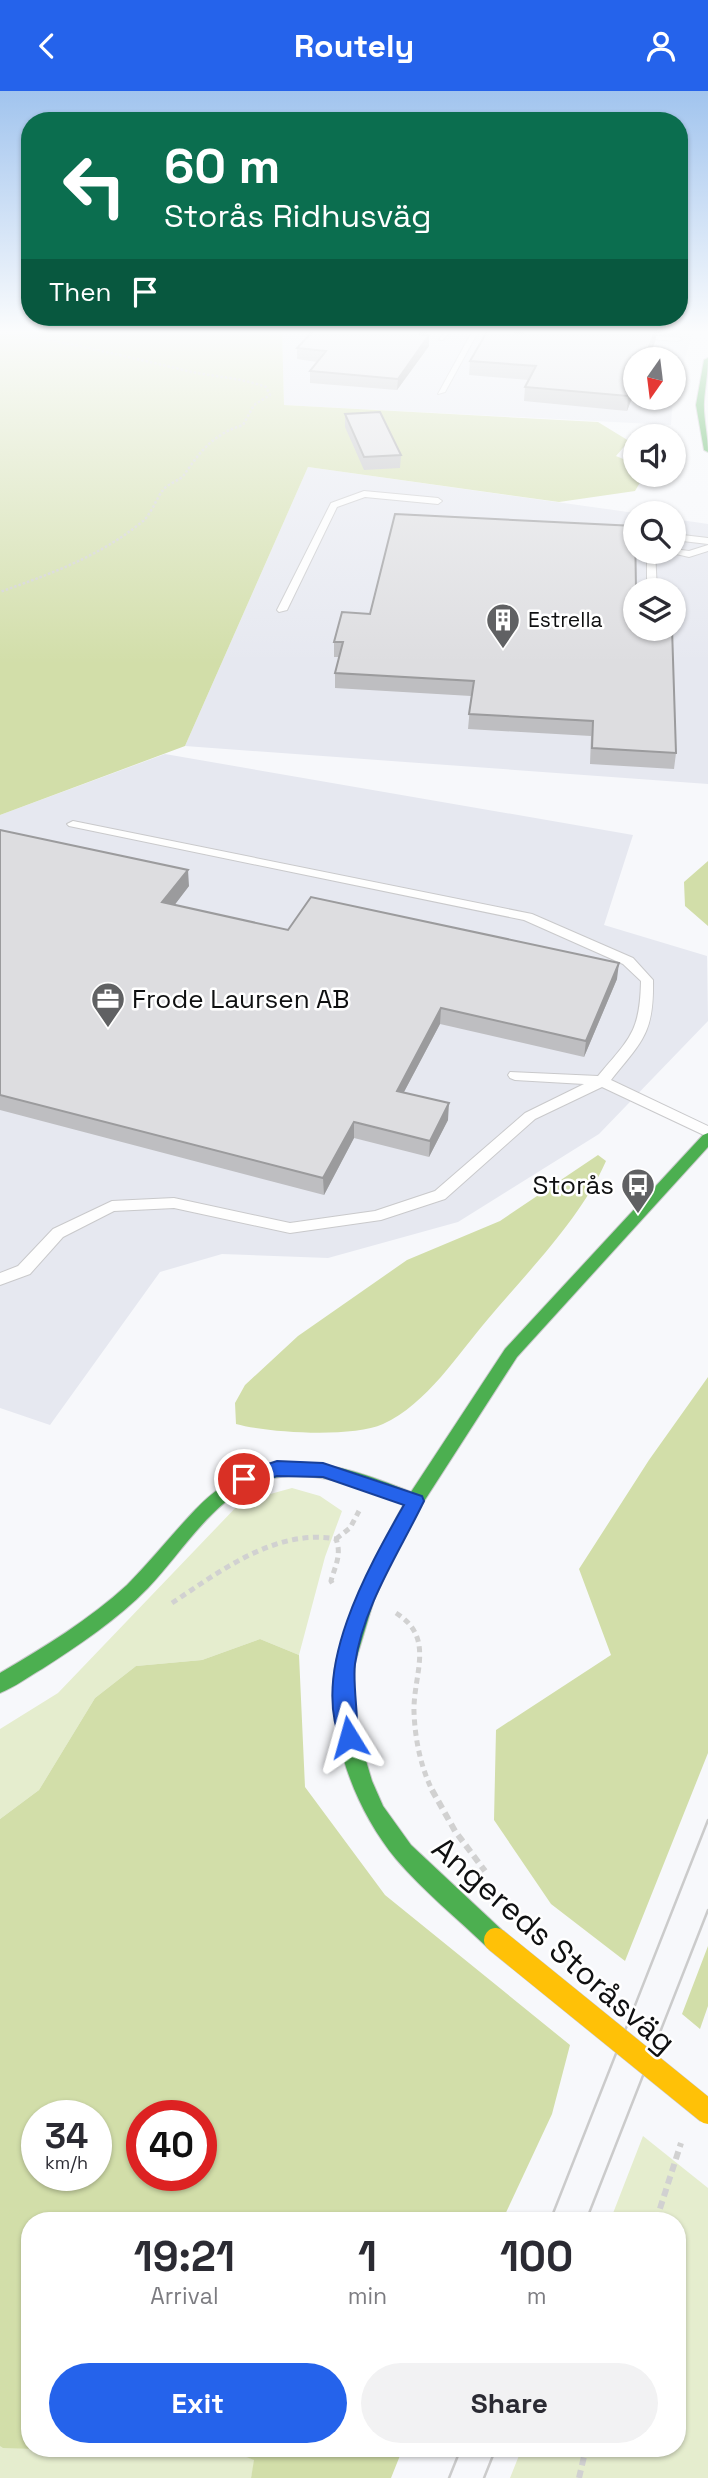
<!DOCTYPE html>
<meta charset="utf-8">
<style>
:root{--surface:#fff;--page:#f2f2f3;--text:#2b2b33;--muted:#7c7c81;--accent:#2563eb}
body{margin:0;font-family:"Space Grotesk",sans-serif;background:var(--page);color:var(--text);height:100vh;display:flex;flex-direction:column;font-size:26px;white-space:nowrap}
*{box-sizing:border-box;margin:0}
p{font-size:23px;color:var(--muted)}
.icon{flex:none;width:38px;height:38px;fill:none;stroke:currentColor;stroke-width:2;stroke-linecap:round;stroke-linejoin:round}
.map{position:relative;flex:1;overflow:hidden}
.side{position:absolute;left:21px;top:2121px;width:665px;height:245px;display:flex;flex-direction:column;background:var(--surface);border-radius:28px;box-shadow:0 2px 5px #0004}
.side>*{flex:none}
.guide{position:absolute;left:21px;top:21px;width:667px;height:214px;border-radius:28px;box-shadow:0 2px 5px #0004;background:#0b6e4f;color:#fff;overflow:hidden}
.needle{width:46px;rotate:194deg}
.fabs{position:absolute;left:623px;top:256px;display:grid;gap:14px}
.fabs a{display:grid;place-items:center;width:63px;height:63px;border-radius:50%;background:var(--surface);box-shadow:0 2px 5px #0004;font-size:35px}
.speed{position:absolute;left:21px;top:2009px;display:flex;gap:14px;font-size:35px;font-weight:700;text-align:center}
.speed>*{display:grid;place-content:center;width:91px;height:91px;border-radius:50%;background:var(--surface);box-shadow:0 2px 5px #0004;line-height:1}
.speed small{font-size:18px;font-weight:400}
.speed .limit{border:10px solid #d22;background:#fff;color:#111}
.pin{position:absolute;display:grid;place-items:center;width:60px;height:60px;color:#fff;margin:-30px;border:4px solid #fff;border-radius:50%;box-shadow:0 2px 7px #0007}
.me{position:absolute;width:77px;margin:-38px;rotate:352deg;stroke-linejoin:round;filter:drop-shadow(0 0 5px #0008)}
.turn{display:flex;align-items:center;gap:24px;height:147px;padding:0 28px;font-size:32px}
.turn .icon{width:91px;height:91px;stroke-width:2.5}
.turn b{display:block;font-size:49px;line-height:60px}
.then{display:flex;align-items:center;height:66px;padding:0 28px;background:#0003;gap:14px;font-size:26px}
.eta{display:flex;justify-content:space-evenly;align-items:center;height:119px;text-align:center}
.eta b{font-size:42px;font-weight:700;line-height:49px}
.primary-button{display:flex;gap:14px;margin-top:auto;padding:14px 28px}
.primary-button a{flex:1;height:80px;border-radius:42px;background:var(--accent);color:#fff;font-size:28px;font-weight:700;line-height:80px;text-align:center}
.primary-button a+a{background:var(--page);color:var(--text)}
header{display:flex;justify-content:space-between;align-items:center;height:91px;padding:0 28px;background:var(--accent);color:#fff;font-size:32px;font-weight:700}
.map>svg:first-child{display:block}
</style>
<header><svg class="icon" aria-label="back" viewBox="0 0 24 24"><path d="M15 5l-7 7 7 7"/></svg>Routely<svg class="icon" aria-label="person" viewBox="0 0 24 24"><circle cx="12" cy="8" r="4"/><path d="M4 21q1-7 8-7t8 7"/></svg></header>
<div class="map">
<svg width="708" height="2387" viewBox="0 0 708 2387">
<rect width="100%" height="100%" fill="#f7f8fb"/>
<path fill="#e6e8f0" fill-rule="evenodd" d="M282 239H694L674 301V268H635V306H673L671 334 284 314Z
M308 376 635 422V460H674V428L708 433V693L185 655ZM635 499H674V537H635Z
M165 663 633 744 604 834 707 865 708 930 599 1043 458 1131 328 1167 222 1163 160 1181 50 1334 0 1317V724Z"/>
<path fill="#e5edce" d="M292 1397 320 1405 342 1420 325 1466 299 1564 260 1548 202 1569 136 1575 95 1607 39 1699 0 1728V1638L58 1602 241 1411Z
M643 2045 708 2097V2387H510L522 2357H677V2130H610Z
M0 2355 107 2360 119 2357H223L255 2369 251 2387H0Z"/>
<path fill="#d2dea9" fill-rule="evenodd" d="M0 239H282L284 314 598 331 629 350 616 365 635 373V383H645L635 400 559 411 308 376 185 655 0 724Z
M708 770V835L685 815 684 791Z
M598 1064 606 1070C580 1129 529 1179 488 1228 458 1263 427 1313 383 1333 352 1347 269 1342 236 1333L235 1312 245 1294 298 1245 407 1169 500 1130Z
M708 1286V1662L625 1870 551 1813 494 1729 496 1639 611 1564 579 1478 649 1369Z
M260 1548 299 1564 305 1696 385 1804 570 1954 552 2023 502 2130H30V2357H119L108 2360 3 2357 0 2355V1728L39 1699 95 1607 136 1575 202 1569ZM37 2025H96V2084H37ZM142 2025H201V2084H142Z
M708 1855V1915L700 1938 682 1923Z
M223 2357H403L391 2387H251L254 2369Z"/>
<g fill="none" stroke-linecap="round" stroke-linejoin="round">
<g stroke="#c9c9cb" stroke-width="2">
<path id="lane" d="M445 239H451L443 249H439Z
M473 239H479L445 301 438 303Z
M635 244 678 246 682 248 678 250 637 247Z
M364 400 438 407 442 410 438 413 365 406 337 416 287 519 279 521 277 519 331 412Z
M674 443 708 447V453L674 449Z
M708 454V460L689 466 663 460H674V458L689 460Z
M647 460H655L657 499H647Z
M73 730 532 823 633 867 653 889C654 942 643 949 611 989L708 1035V1046L602 996 535 1028 445 1108 381 1129 290 1142 174 1117 114 1120 63 1146 30 1183 0 1194V1182L18 1175 53 1138 112 1110 174 1107 290 1132 375 1120 435 1100 525 1022 584 993 515 989 510 987 508 984 510 981 598 985C630 947 640 941 641 890L623 873 524 829 69 735 67 733Z"/>
</g>
<g stroke="#c9c9cb" stroke-width="2">
<path id="fast" d="M708 267C708 282 705 296 704 311 703 325 708 346 708 361L704 359 696 314 704 269Z
M708 1042V1056L517 1266 421 1415 392 1469 374 1509 355 1572 353 1604 359 1646 372 1690 383 1715 411 1754 504 1841 507 1849 504 1857 496 1860 488 1857C458 1828 423 1800 396 1768 354 1717 326 1641 335 1575 337 1563 342 1550 346 1539 360 1494 381 1454 404 1413 363 1397 314 1377 269 1388 216 1401 184 1460 148 1497 117 1529 79 1554 42 1578 28 1586 15 1596 0 1602V1582C44 1556 89 1529 127 1494 151 1470 172 1443 195 1419 263 1348 330 1369 411 1401L505 1258 703 1044Z"/>
</g>
<path stroke="#d1d1d1" stroke-width="2.5" stroke-dasharray="2.5 2" stroke-linecap="butt" d="M0 241C65 250 128 266 192 281 216 286 242 287 266 296L270 304 254 314 243 334C214 343 201 359 184 384 180 390 168 392 163 399 156 408 152 422 143 430 101 465 50 483 0 501"/>
<path stroke="#d1d1d1" stroke-width="5" stroke-dasharray="6 4.5" stroke-linecap="butt" d="M336 1448 350 1437 359 1420
M172 1512C219 1481 276 1437 336 1448 342 1464 335 1475 331 1490L334 1495
M396 1522C436 1547 413 1583 414 1621 415 1649 421 1677 433 1701"/>
<path stroke="#d1d1d1" stroke-width="6" stroke-dasharray="8 5" stroke-linecap="butt" d="M432 1699 455 1740 485 1780
M656 2130 681 2052
M579 2387 586 2357"/>
<use href="#lane" fill="#fefefe" fill-rule="evenodd"/>
<use href="#fast" fill="#4caf50" fill-rule="evenodd"/>
<path stroke="#cbcbcb" stroke-width="2.5" d="M550 2130 708 1729
M586 2130 708 1819
M449 2387 461 2357
M484 2387 496 2357"/>
<g stroke="#c9c9cb" stroke-width="25" stroke-linecap="butt">
<path id="slow-bridge" d="M496 1849 708 2021"/>
</g>
<use href="#slow-bridge" stroke="#ffc107" stroke-width="24"/>
</g>
<path fill="#bebec1" d="M314 239H429L426 244H429V255L397 299 310 292V280L317 271 297 268V257Z
M518 239H660L659 243H656L655 251 627 320 524 310 525 296 529 289 469 284 470 270 515 242H522V239Z
M345 323 401 364 400 377 364 379 345 336Z
M635 537 676 662 674 678 590 673 591 645 468 638 471 605 335 597V582L339 566H334V551Z
M0 739 189 795 174 814 288 839 617 888 584 966 440 933 404 1001 448 1029 429 1066 354 1047 324 1104 0 1019Z"/>
<path fill="#9b9b9d" d="M422 239H429L418 254 419 243Z
M657 239 655 251 648 268H644Z
M429 244V255L397 299 398 288Z
M635 289V299L627 320 628 305Z
M188 779 189 795 164 828 162 811Z
M619 872 617 888 584 966 586 950Z
M441 917 440 933 396 1016 397 1000Z
M449 1012 448 1029 429 1066 430 1050Z
M354 1031V1047L324 1104 323 1087Z"/>
<path fill="#dddde0" stroke="#9b9b9d" stroke-width="2" d="M314 239H422L419 243 429 244 398 288 310 280 326 260 297 257Z
M488 239H515V242H523V239H656L644 268H635V289L628 305 525 296 536 275 470 270Z
M380 321 401 364 364 366 345 323Z
M395 423 635 435 636 499H635V537H672L676 662 592 657 593 630 469 623 474 590 335 582 343 551H334L342 521 370 523Z
M0 739 188 779 162 811 288 839 311 806 619 872 586 950 441 917 397 1000 449 1012 430 1050 354 1031 323 1087 0 1004Z"/>
<linearGradient id="sky" x2="0" y2="1"><stop stop-color="#a1c4ee"/><stop offset="0.42" stop-color="#fbfcfd"/><stop offset="1" stop-color="#fbfcfd" stop-opacity="0"/></linearGradient>
<rect width="708" height="573" fill="url(#sky)"/>
<path fill="#2563eb" stroke="#184099" stroke-width="2" d="M277 1370 323 1372 422 1405 424 1410C399 1462 363 1515 355 1573 352 1594 361 1641 356 1653L349 1656 342 1653C309 1580 368 1477 404 1414L323 1386 277 1385 244 1395 238 1393 236 1388 238 1383Z"/>
<defs>
<g id="building-pin" transform="scale(1.75)"><path d="M0 17L-7.5 6A9.5 9.5 0 1 1 7.5 6Z" fill="#606163" stroke="#fff"/><path d="M-4-6H4V6H1V3H-1V6H-4ZM-2.5-4.3h1.7v1.8h-1.7ZM.8-4.3h1.7v1.8H.8ZM-2.5-1h1.7V.8h-1.7ZM.8-1h1.7V.8H.8Z" fill="#fff"/></g>
<g id="office-pin" transform="scale(1.75)"><path d="M0 17L-7.5 6A9.5 9.5 0 1 1 7.5 6Z" fill="#606163" stroke="#fff"/><path d="M-6-3h4V-5.5h4V-3h4V5H-6ZM-1-4.5V-3h2v-1.5ZM-6 0V1H6V0Z" fill="#fff"/></g>
<g id="bus-pin" transform="scale(1.75)"><path d="M0 17L-7.5 6A9.5 9.5 0 1 1 7.5 6Z" fill="#606163" stroke="#fff"/><path d="M-5-6H5V4H4V6H2V4H-2V6H-4V4H-5ZM-3.5-4V0h7V-4ZM-3.5 1.2v1.5H-2V1.2ZM2 1.2v1.5H3.5V1.2Z" fill="#fff"/></g>
</defs>
<g fill-rule="evenodd">
<use href="#building-pin" x="503" y="529"/>
<use href="#office-pin" x="108" y="908"/>
<use href="#bus-pin" x="638" y="1094"/>
</g>
<g text-anchor="middle" stroke-width="5" stroke-linejoin="round" paint-order="stroke">
<g font-size="21" fill="#0f1011" stroke="#fff" text-anchor="start">
<text x="528" y="536">Estrella</text>
</g>
<g font-size="26" fill="#0f1011" stroke="#fff" text-anchor="start">
<text x="132" y="917">Frode Laursen AB</text>
<text x="614" y="1103" text-anchor="end">Storås</text>
</g>
<g font-size="32" fill="#0f1011" stroke="#fff">
<text transform="translate(554 1854) rotate(41)" y="11">Angereds Storåsväg</text>
</g>
</g>
</svg>
<div class="fabs">
<a><svg class="needle" viewBox="-14 -14 28 28"><path d="M0-13l5 13h-10z" fill="#e53935"/><path d="M0 13l5-13h-10z" fill="#7c7c81"/></svg></a>
<a><svg class="icon" aria-label="sound" viewBox="0 0 24 24"><path d="M4 9h4l5-4v14l-5-4H4zM17 9q2 3 0 6"/></svg></a>
<a><svg class="icon" aria-label="search" viewBox="0 0 24 24"><circle cx="10" cy="10" r="6"/><path d="M15 15l6 6"/></svg></a>
<a><svg class="icon" aria-label="layers" viewBox="0 0 24 24"><path d="M12 4l9 5-9 5-9-5zM3 14l9 5 9-5"/></svg></a>
</div>
<div class="speed"><div>34<small>km/h</small></div><div class="limit">40</div></div>
<div class="pin" style="left:244px;top:1388px;background:#d93025"><svg class="icon" aria-label="arrive" viewBox="0 0 24 24"><path d="M6 21V4h12l-3 4 3 4H6"/></svg></div>
<svg class="me" style="left:349px;top:1646px" viewBox="-20 -20 40 40"><path d="M0-17L14 15 0 8-14 15z" fill="#2563eb" stroke="#fff" stroke-width="4"/></svg>
<div class="guide">
<div class="turn"><svg class="icon" aria-label="left" viewBox="0 0 24 24"><path d="M17 20v-9H6M10 6l-5 5 5 5"/></svg><div><b>60 m</b>Storås Ridhusväg</div></div>
<div class="then">Then<svg class="icon" aria-label="arrive" viewBox="0 0 24 24"><path d="M6 21V4h12l-3 4 3 4H6"/></svg></div>
</div>
<section class="side">
<div class="eta">
<div><b>19:21</b><p>Arrival</p></div>
<div><b>1</b><p>min</p></div>
<div><b>100</b><p>m</p></div>
</div>
<div class="primary-button"><a>Exit</a><a>Share</a></div>
</section>
</div>
